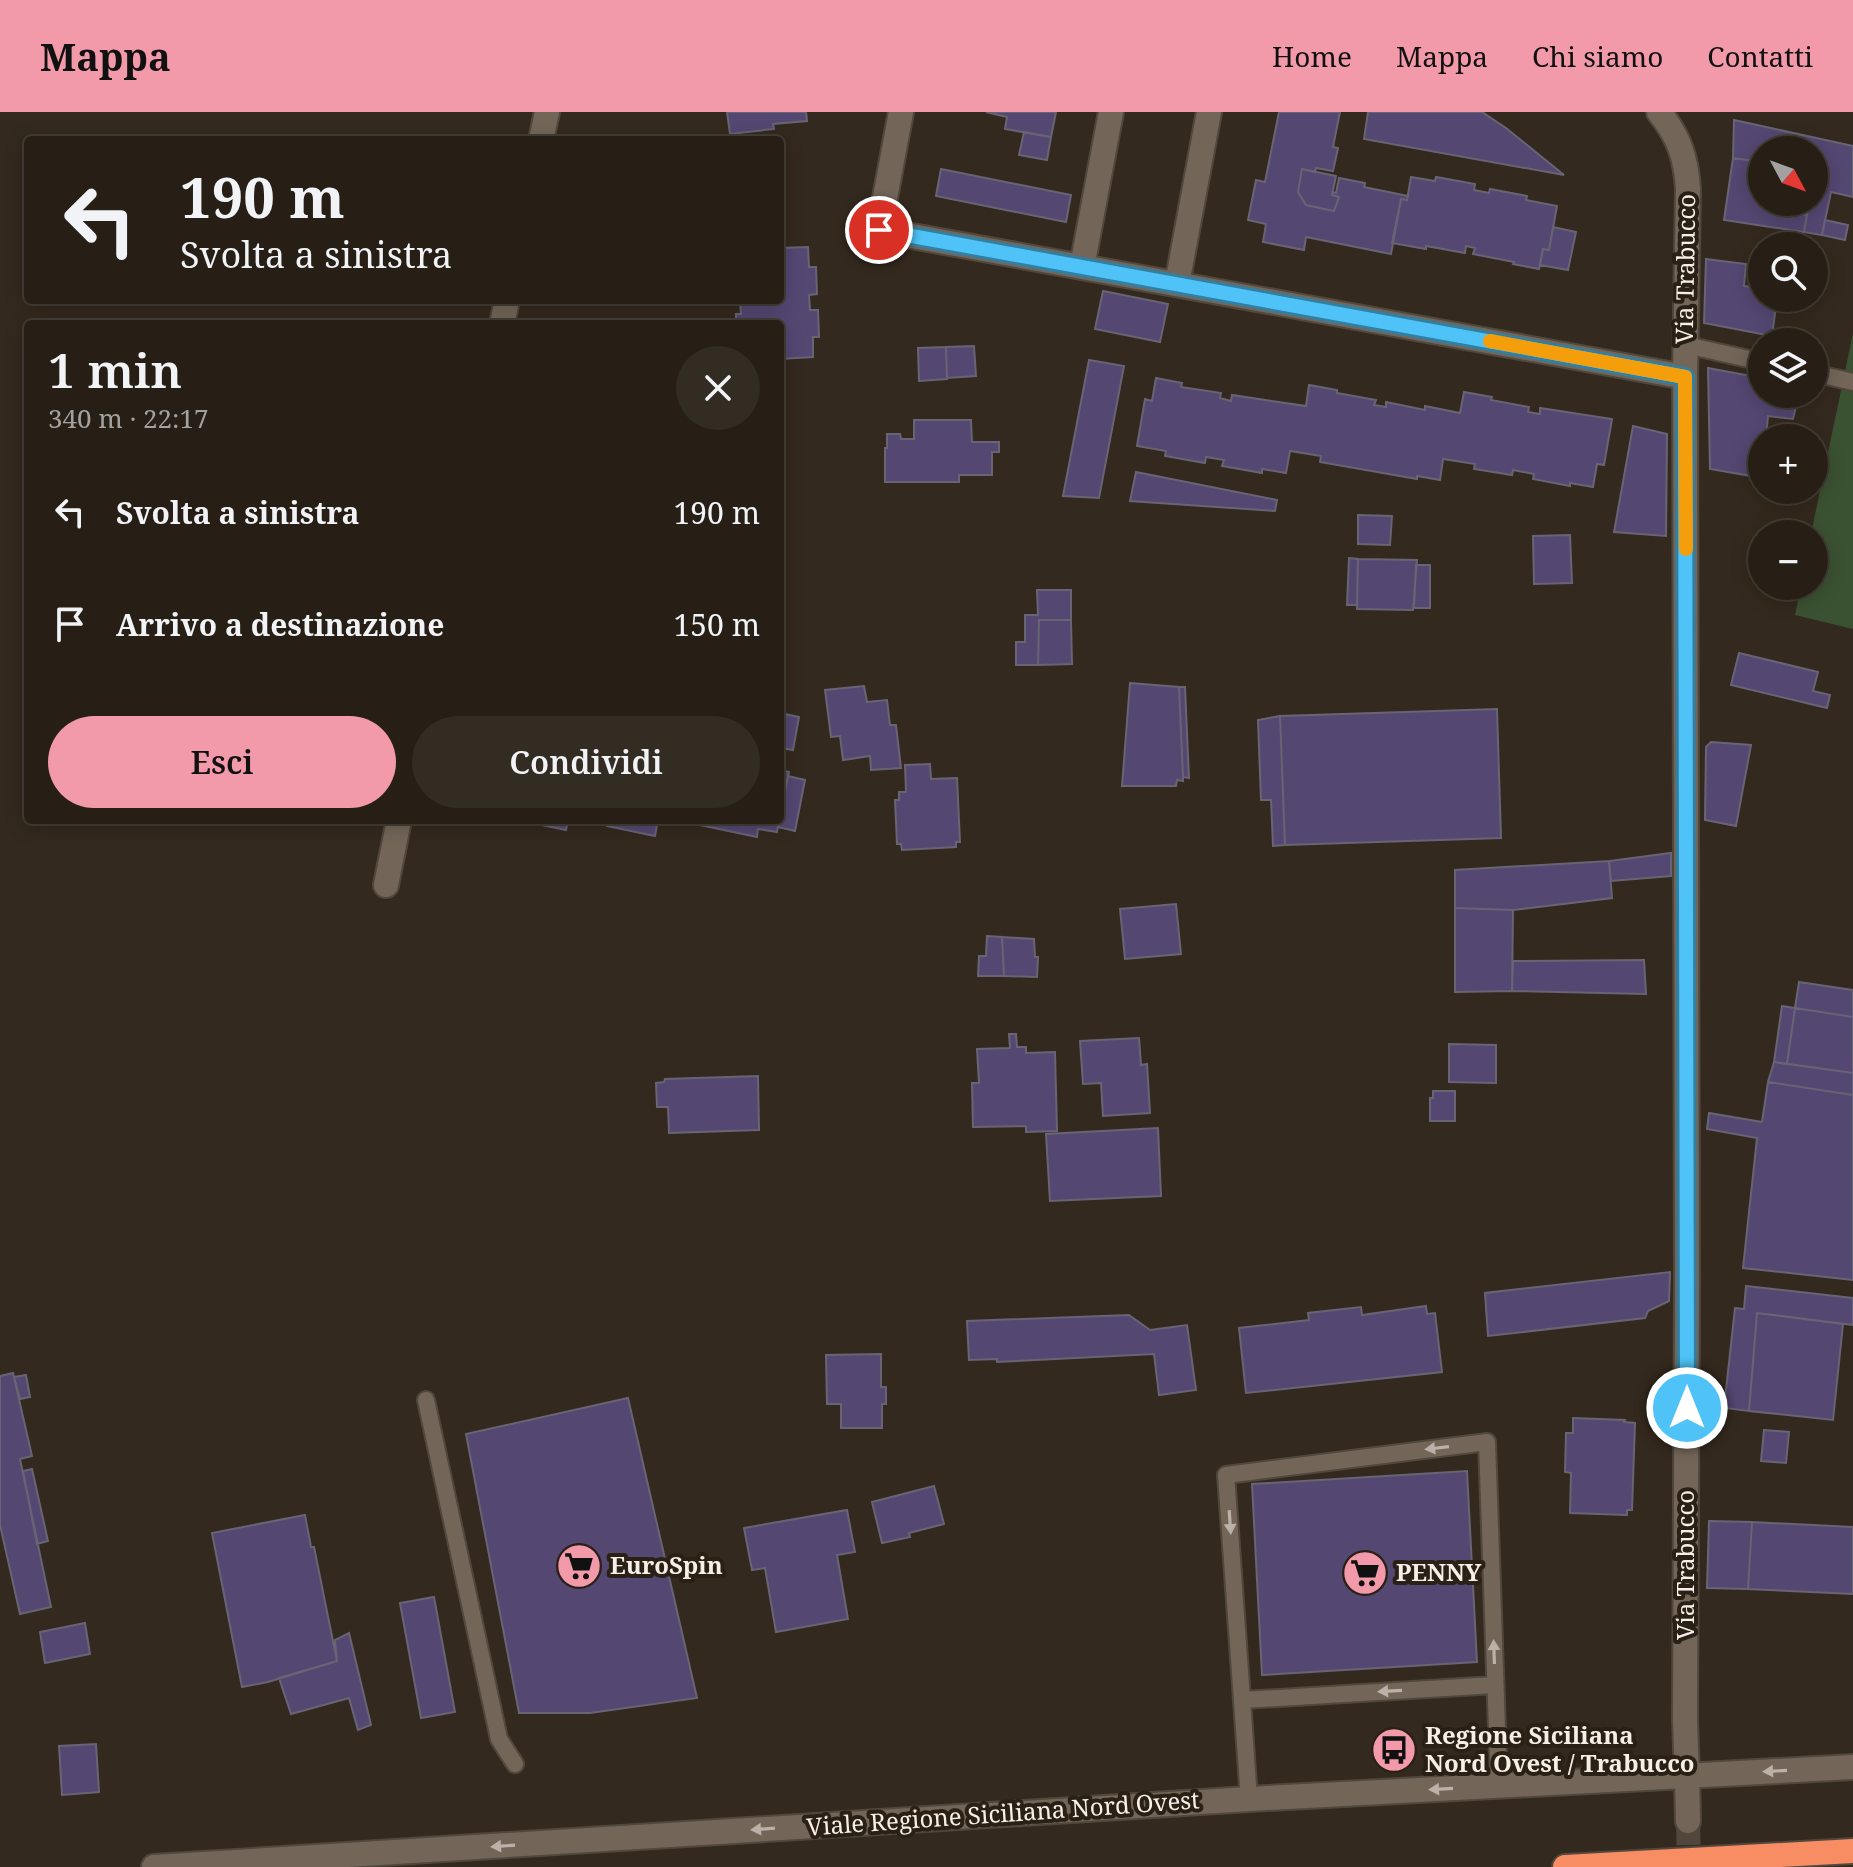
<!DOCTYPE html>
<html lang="it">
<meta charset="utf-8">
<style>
:root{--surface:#271f16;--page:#332c23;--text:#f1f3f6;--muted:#a4a2a1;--line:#433d35;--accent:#f39aaa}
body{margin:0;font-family:"Noto Serif",serif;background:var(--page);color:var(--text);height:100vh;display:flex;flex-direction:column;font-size:30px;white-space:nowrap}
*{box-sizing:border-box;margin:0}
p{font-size:26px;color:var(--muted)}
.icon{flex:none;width:44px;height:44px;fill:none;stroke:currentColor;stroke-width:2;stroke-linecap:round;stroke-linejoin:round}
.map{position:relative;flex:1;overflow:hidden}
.side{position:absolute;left:24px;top:208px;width:760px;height:504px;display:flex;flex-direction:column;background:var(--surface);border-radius:8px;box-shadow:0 4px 20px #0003,0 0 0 2px var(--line)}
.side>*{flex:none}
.top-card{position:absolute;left:24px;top:24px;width:760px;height:168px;border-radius:8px;box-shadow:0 4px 20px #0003,0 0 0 2px var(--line);background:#271f16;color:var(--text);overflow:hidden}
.needle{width:52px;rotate:131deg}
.fabs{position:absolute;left:1748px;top:24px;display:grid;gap:16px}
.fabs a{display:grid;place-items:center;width:80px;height:80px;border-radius:50%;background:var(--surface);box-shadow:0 4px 20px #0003,0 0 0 2px var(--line);font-size:40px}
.pin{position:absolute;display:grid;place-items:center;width:68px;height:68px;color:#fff;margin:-34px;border:4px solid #fff;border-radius:50%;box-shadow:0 2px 8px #0007}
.me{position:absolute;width:88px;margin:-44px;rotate:0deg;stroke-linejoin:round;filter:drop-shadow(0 0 6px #0008)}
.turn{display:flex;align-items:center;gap:28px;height:168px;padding:0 24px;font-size:36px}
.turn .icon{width:104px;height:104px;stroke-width:2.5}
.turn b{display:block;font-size:56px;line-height:68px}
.round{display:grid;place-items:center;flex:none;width:84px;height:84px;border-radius:42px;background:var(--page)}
.summary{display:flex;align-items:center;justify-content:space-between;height:136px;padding:0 24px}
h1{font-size:48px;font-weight:600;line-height:60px}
.primary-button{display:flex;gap:16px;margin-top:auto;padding:16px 24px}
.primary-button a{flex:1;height:92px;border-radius:48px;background:var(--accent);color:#111;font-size:32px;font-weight:600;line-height:92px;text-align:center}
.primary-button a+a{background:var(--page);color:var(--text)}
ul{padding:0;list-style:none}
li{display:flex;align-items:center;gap:24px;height:112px;padding:0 24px}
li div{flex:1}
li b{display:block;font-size:30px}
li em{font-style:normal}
header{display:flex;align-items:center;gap:48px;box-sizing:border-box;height:112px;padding:0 40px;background:var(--accent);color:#111}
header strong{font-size:38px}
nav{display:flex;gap:44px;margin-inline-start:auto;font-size:28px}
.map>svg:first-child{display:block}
</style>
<header>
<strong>Mappa</strong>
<nav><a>Home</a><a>Mappa</a><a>Chi siamo</a><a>Contatti</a></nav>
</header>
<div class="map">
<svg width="1853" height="1755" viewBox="0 0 1853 1755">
<rect width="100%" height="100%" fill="#34291e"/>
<path fill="#3b5232" d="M1853 221V517L1795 503 1801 474H1814V422H1811Z"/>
<path fill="#544772" stroke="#686474" stroke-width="2" d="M727 0H806L807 9 773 12 774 17 730 22Z
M986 0H1056L1051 25 1005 17 1007 5Z
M1279 0H1340L1333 35 1338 36 1333 59 1316 56 1315 60 1302 57 1298 80 1306 93 1334 99 1339 85 1332 83 1333 80 1336 81 1339 66 1365 71 1364 75 1408 84 1407 88 1401 87 1391 142 1306 125 1304 138 1263 130 1266 112 1248 108 1256 68 1265 70Z
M1368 0H1482L1506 16 1564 63 1364 27Z
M1734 8 1853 34V85L1831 80 1822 123 1804 120 1809 90H1814V38H1762V50L1733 46Z
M1024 20 1051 25 1047 48 1019 43Z
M1733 46 1762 50V90H1789L1788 100 1807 103 1804 120 1724 108Z
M941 57 1071 83 1066 110 936 84Z
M1302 57 1336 64 1332 83 1339 85 1334 99 1306 93 1298 80Z
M1411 65 1435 69 1436 65 1475 72 1474 78 1489 81 1490 77 1527 84 1526 88 1557 94 1549 138 1543 137 1539 157 1513 152 1514 150 1473 142 1475 136 1466 134 1465 141 1426 134V137L1392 131 1401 87 1407 88Z
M1825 108 1848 113 1845 128 1822 123Z
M1553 115 1576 120 1568 158 1540 153 1543 137 1549 138Z
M808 135 809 155H816L817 182 809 183 810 198H818L819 225H813V245L780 247V212H736V202H741L740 188H780V136Z
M1706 147 1746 152 1744 174 1762 176V186H1777L1772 224 1704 211Z
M1103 179 1168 192 1160 230 1095 217Z
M974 234 976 264 947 266 946 235Z
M946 235 947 267 919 269 918 236Z
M1089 248 1124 254 1099 386 1063 384Z
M1708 256 1762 266V282H1799L1793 307 1768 304 1766 326H1762V340L1757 365 1710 357Z
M1156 266 1182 271 1181 275 1221 281 1220 286 1231 289 1232 283 1306 294 1309 273 1337 278V281L1376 288 1374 293 1386 295V290L1425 298V294L1460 301 1464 280 1492 285 1491 288 1529 295 1528 300 1540 302V296L1612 307 1604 353 1597 352 1593 375 1570 371V374L1533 367 1534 362 1513 358 1512 363 1474 357 1475 352 1443 347 1440 368 1417 364V367L1320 350 1321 344 1290 339 1286 361 1262 357V361L1222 354 1224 348 1206 345 1205 351 1165 344 1166 339 1137 334 1145 287 1152 289Z
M914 308H971L972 330H999V340H992V363H959V370H885V336H887V322H900L901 327H914Z
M1633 314 1667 322 1666 424 1614 420Z
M1136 360 1277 388 1275 399 1130 389Z
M1358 403 1392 404 1390 433 1358 432Z
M1570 423 1572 471 1534 472 1533 424Z
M1349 446 1358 447 1357 493H1347Z
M1358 447 1417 448 1413 498 1357 497Z
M1416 453H1430V496H1414Z
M1037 478H1071V508H1039L1038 553H1016V530H1025V503H1038Z
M1039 508H1071L1072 552 1038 553Z
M1739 541 1818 560 1813 579 1830 583 1827 596 1731 573Z
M1130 571 1179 575 1183 665V669L1177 668 1176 674H1122Z
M864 574 867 590 887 588 890 613H896L901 656 871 658 870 644 843 648 840 624 831 625 825 578Z
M1179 575H1185L1189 666 1183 665Z
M1497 597 1501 726 1285 733 1280 604Z
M780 601 799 605 793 638 780 636Z
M1280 604 1285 733 1273 734 1271 688H1261L1258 608Z
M1711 630 1751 633 1736 714 1705 708 1706 635Z
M930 652 931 667 957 666 960 730H956V735L902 738 901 732H897L895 688H899V680H906L905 653Z
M780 658 789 660 780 704Z
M788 664 805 668 795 719 778 715Z
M527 708H568L566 718 527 710Z
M604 708H658L655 724 607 714 608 709Z
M676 708H779L777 720 758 717 757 725Z
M1671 741V764L1611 769 1609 749Z
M1609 749 1612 786 1513 798 1455 796V758Z
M1176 792 1181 842 1125 847 1120 797Z
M1455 796 1513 798 1512 879 1455 880Z
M987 824 1002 825 1004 864H978L979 844H986Z
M1002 825 1034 827 1035 845H1038L1037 865 1004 864Z
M1644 848 1646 882 1512 879 1513 849Z
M1799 870 1853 878V905L1795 896Z
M1782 894 1795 896 1787 952 1774 950Z
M1795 896 1853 905V961L1787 952Z
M1009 922H1016L1017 935H1026V941L1055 940 1057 1019 1026 1020V1014L973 1015 972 971H979L977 937 1010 936Z
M1139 926 1141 953 1147 952 1150 1001 1103 1004 1101 971 1083 972 1080 929Z
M1449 932 1496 933V971L1449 970Z
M1774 950 1853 961V983L1768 970Z
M758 964 759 1018 669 1021 668 995H657L656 971 664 970 665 967Z
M1768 970 1853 983V1168L1743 1156 1757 1026 1707 1017 1709 1001 1762 1010Z
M1433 979H1455V1009H1430V986H1433Z
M1158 1016 1161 1084 1050 1089 1046 1022Z
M1670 1160 1669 1189 1648 1199 1645 1206 1488 1224 1485 1181Z
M1746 1174 1853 1186V1213L1757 1201 1749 1299 1724 1296 1735 1196 1744 1197Z
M1426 1194 1427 1202 1435 1201 1442 1260 1246 1281 1239 1216 1309 1208 1308 1201 1361 1195 1362 1203Z
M1757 1201 1843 1212 1833 1308 1749 1299Z
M1129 1203 1150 1218 1187 1213 1196 1278 1159 1283 1154 1242 997 1250V1247L969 1248 967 1209Z
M881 1242V1275H886V1292H882V1316H841V1292H827L826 1243Z
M13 1261 32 1344 20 1347 51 1495 20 1502 0 1413V1264Z
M26 1263 30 1285 20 1287 14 1265Z
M628 1286 697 1586 590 1601H519L466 1322Z
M1573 1306 1625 1308 1624 1310 1635 1311 1632 1398H1627V1403L1570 1401 1571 1361 1565 1360 1566 1321H1573Z
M1764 1318 1789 1320 1786 1351 1761 1349Z
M32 1357 48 1429 37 1432 23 1359Z
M1467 1359 1477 1550 1262 1563 1252 1372Z
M934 1374 944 1412 909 1421 910 1425 882 1431 872 1390Z
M847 1398 855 1440 837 1443 848 1507 776 1520 765 1456 752 1458 744 1416Z
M305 1403 311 1435H314L337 1549 268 1570 242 1575 212 1421Z
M1709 1409 1752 1410 1748 1477 1707 1476Z
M1752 1410 1853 1415V1482L1748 1477Z
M434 1485 455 1600 421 1606 400 1491Z
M85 1511 90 1542 45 1551 40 1520Z
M349 1521 371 1613 358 1618 349 1586 291 1602 279 1566 337 1549 335 1528Z
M1398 1631 1399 1639 1376 1641V1632Z
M96 1632 99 1680 62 1683 59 1634Z"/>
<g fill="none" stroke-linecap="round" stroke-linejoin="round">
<path stroke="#51473c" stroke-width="24" stroke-dasharray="24 12" stroke-linecap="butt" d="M1688 1709 1689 1755"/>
<g stroke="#50473d" stroke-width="20">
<path id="lane" d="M1686 233 1762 250
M1814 261 1853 270
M426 1288 499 1627 515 1652
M1243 1588 1495 1573
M1249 1687 1226 1363 1487 1330 1499 1674"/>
</g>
<g stroke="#50473d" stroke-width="28">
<path id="street" d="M901 0 879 118 1685 265
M1659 0C1679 25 1686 45 1688 77L1685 265 1687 1171 1685 1608 1687 1664
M541 28 547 0
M1082 155 1111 0
M1177 172 1209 0
M502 212 507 188
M386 773 399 708"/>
</g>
<g stroke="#50473d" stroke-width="28">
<path id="secondary" d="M1687 1664 1688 1709
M154 1755 1249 1687 1853 1655"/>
</g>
<g stroke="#50473d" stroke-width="28">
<path id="highway" d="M1565 1755 1853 1739"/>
</g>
<use href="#lane" stroke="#736659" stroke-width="16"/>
<use href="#street" stroke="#736659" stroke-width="24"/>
<use href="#secondary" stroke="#736659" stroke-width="24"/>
<use href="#highway" stroke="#f88c63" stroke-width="24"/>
</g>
<defs><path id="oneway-solid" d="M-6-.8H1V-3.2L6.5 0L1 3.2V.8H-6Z" transform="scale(2)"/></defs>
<g fill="#bbb1a8">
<use href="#oneway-solid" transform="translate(1437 1336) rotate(173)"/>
<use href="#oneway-solid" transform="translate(1230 1410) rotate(86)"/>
<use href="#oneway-solid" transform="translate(1494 1540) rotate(-92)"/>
<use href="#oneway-solid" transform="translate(1390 1579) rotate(177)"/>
<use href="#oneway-solid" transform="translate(1775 1659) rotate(177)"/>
<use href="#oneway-solid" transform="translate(1441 1677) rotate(177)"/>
<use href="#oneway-solid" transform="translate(763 1717) rotate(176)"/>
<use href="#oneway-solid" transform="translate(503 1734) rotate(176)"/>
</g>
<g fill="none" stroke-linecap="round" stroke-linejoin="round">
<g stroke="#337fa1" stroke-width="20">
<path id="route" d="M879 118 1685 265 1687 1296"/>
</g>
<use href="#route" stroke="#4fc3f7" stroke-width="14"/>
<path stroke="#f59e0b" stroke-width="14" d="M1490 229 1685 265 1686 437"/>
</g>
<defs>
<g id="supermarket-disc" transform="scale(2.3)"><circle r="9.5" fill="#f39aaa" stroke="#2a2015"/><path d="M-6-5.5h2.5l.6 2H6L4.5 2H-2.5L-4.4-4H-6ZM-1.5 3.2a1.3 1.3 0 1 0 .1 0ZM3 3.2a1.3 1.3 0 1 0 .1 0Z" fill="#111"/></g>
<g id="bus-disc" transform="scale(2.3)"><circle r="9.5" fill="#f39aaa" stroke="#2a2015"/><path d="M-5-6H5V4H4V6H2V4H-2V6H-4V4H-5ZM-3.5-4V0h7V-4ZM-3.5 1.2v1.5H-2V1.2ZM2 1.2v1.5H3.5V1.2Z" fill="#111"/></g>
</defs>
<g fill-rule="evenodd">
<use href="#supermarket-disc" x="579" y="1454"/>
<use href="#supermarket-disc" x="1365" y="1461"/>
<use href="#bus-disc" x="1394" y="1638"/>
</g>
<g text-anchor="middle" stroke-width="8" stroke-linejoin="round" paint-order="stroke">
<g font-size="24" fill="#f6efe8" stroke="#2a2015">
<text transform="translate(1686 157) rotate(-89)" y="8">Via Trabucco</text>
<text transform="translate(1686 1453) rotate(-90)" y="8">Via Trabucco</text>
<text transform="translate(1003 1702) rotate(-4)" y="8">Viale Regione Siciliana Nord Ovest</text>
</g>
<g font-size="24" font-weight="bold" fill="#f6efe8" stroke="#2a2015" text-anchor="start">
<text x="610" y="1462">EuroSpin</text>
<text x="1396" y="1469">PENNY</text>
<text x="1425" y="1632">Regione Siciliana<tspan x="1425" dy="28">Nord Ovest / Trabucco</tspan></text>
</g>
</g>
</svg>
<div class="fabs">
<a><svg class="needle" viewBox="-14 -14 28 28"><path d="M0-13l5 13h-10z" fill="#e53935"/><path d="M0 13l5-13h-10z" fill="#a4a2a1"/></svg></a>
<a><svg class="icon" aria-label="search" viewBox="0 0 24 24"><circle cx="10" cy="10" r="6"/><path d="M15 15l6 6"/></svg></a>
<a><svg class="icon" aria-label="layers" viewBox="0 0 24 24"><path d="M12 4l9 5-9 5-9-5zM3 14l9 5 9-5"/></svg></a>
<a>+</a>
<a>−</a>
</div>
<div class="pin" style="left:879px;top:118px;background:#d93025"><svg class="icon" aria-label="arrive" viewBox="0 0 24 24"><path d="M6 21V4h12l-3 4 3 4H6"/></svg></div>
<svg class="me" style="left:1687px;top:1296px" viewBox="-20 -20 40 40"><circle r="17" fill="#4fc3f7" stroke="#fff" stroke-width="3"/><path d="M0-11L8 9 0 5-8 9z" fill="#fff"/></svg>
<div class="top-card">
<div class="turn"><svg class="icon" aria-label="left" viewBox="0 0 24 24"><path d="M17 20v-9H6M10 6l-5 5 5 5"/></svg><div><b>190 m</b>Svolta a sinistra</div></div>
</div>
<section class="side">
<div class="summary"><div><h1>1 min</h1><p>340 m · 22:17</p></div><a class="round"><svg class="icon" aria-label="close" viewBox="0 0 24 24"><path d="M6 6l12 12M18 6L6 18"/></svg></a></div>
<ul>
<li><svg class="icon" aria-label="left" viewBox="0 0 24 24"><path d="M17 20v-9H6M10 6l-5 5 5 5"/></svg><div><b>Svolta a sinistra</b></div><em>190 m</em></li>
<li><svg class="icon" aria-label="arrive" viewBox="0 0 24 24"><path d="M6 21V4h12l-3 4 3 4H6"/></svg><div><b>Arrivo a destinazione</b></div><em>150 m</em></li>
</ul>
<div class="primary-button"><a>Esci</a><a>Condividi</a></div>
</section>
</div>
